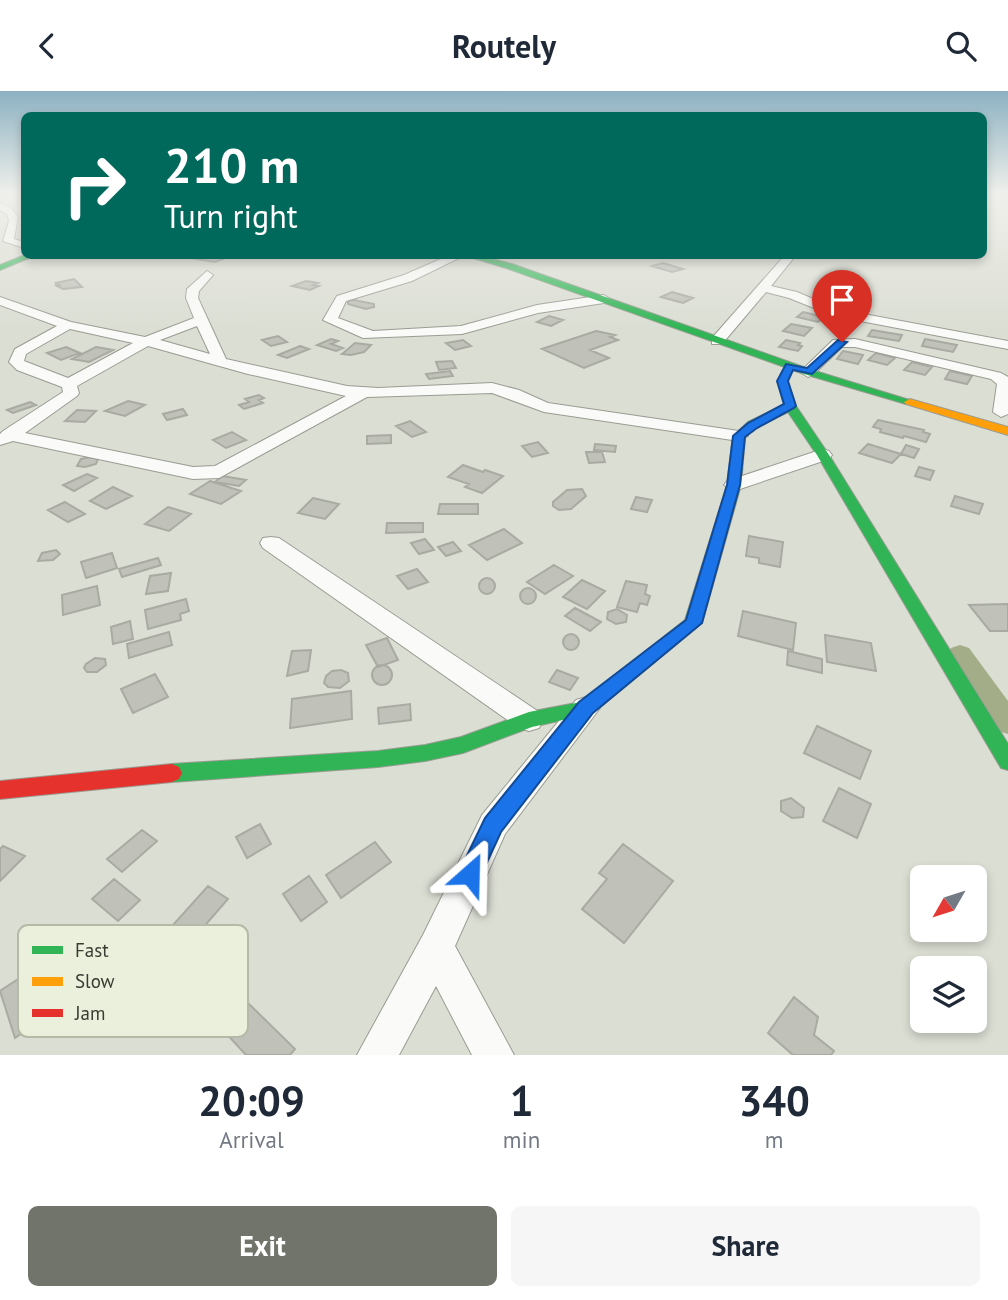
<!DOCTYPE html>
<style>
:root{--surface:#fff;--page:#f6f6f7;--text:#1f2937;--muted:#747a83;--accent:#71746a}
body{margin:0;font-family:"PT Sans",sans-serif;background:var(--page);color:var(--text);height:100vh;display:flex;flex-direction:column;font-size:26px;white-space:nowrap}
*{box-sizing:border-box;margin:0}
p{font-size:23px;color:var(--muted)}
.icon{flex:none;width:38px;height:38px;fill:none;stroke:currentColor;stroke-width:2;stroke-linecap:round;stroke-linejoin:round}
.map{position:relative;height:964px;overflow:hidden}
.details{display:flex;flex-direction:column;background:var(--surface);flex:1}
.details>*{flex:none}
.guide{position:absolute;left:21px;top:21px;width:966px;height:147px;border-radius:10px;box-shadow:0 4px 10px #0003;background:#00695c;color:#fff;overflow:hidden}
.needle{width:46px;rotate:231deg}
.fabs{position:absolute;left:910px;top:774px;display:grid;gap:14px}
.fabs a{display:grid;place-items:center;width:77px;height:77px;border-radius:10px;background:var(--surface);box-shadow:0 4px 10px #0003;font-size:35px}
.pin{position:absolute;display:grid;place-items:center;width:60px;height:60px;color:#fff;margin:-72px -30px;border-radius:50% 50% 50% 0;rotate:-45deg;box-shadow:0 0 7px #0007}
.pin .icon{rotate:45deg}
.me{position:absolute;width:77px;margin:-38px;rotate:25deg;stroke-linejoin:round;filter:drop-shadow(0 0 5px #0008)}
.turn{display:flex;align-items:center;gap:24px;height:147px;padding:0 28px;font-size:32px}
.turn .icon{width:91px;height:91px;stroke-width:2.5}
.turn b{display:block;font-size:49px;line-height:60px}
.eta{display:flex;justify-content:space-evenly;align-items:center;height:119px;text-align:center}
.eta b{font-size:42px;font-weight:700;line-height:49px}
.action{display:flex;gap:14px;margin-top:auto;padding:14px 28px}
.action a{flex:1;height:80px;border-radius:10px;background:var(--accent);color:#fff;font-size:28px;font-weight:700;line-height:80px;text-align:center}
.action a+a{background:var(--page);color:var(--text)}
header{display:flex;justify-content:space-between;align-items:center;height:91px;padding:0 28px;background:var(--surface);font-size:32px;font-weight:700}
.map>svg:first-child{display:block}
</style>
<header><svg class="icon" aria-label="back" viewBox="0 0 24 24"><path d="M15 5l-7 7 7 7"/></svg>Routely<svg class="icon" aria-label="search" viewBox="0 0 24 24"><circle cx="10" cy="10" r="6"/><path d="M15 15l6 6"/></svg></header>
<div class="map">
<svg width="1008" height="964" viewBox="0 0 1008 964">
<rect width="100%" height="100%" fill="#dbded3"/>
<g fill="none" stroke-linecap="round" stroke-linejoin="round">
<path fill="#a3ad87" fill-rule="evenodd" d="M960 554 969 557 1008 610V643L998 640 947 563 951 557Z"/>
</g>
<path fill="#c0c2b9" stroke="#a9aba3" stroke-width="2" d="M207 164H228L231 165 215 171 197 168Z
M663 172 683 178 672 181 652 175Z
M74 188 82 196 63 198 55 194H59L56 192Z
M306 190 318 192 313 194 319 195 310 199 292 195Z
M672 201 693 207 683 212 661 206Z
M354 209 374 213V216L366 218 348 213V210Z
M803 221 824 226 818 231 797 226Z
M549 225 563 229 551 235 537 231Z
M791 233 812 237 804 245 783 240Z
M872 239 902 244 899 250 868 245Z
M596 240 615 244 610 246 618 249 590 259 609 267 584 277 542 258Z
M278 245 287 251 271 255 262 249Z
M331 248 338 250 331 253 343 257 336 260 317 254Z
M925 248 957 254 953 261 922 255Z
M463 249 471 255 455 259 446 252Z
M786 249 800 252 798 254 802 255 798 260 779 256Z
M355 252 371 254 364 261 351 264 342 263Z
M300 255 309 258 287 267 278 264Z
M66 256 80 262 61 269 47 262Z
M96 256 113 259 89 271 72 268Z
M843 260 863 264 858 273 837 268Z
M876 262 895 267 887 274 868 269Z
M452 270 456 277 439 279 436 271Z
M912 271 932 276 925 284 904 279Z
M450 280 453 285 429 288 426 283Z
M950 280 972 285 967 293 945 288Z
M259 304 264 307 259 309 263 312 244 318 239 314 249 311 245 308Z
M128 310 145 314 125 325 105 320Z
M30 311 36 314 13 322 7 319Z
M183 318 187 324 167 329 163 323Z
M77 319 96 320 85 331 65 330Z
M878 329 924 339 923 341 930 343 926 351 904 345 903 347 880 341 881 338 873 336Z
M410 330 426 341 412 346 396 335Z
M232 341 246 349 226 357 213 349Z
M391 344V352L367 353V345Z
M538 351 548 362 532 366 522 355Z
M595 353 616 355 615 361 594 359Z
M868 353 901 363 892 372 859 362Z
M906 354 919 358 914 367 901 363Z
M586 361H602L605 371 589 372Z
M91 366 98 368 96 373 85 376 77 375 81 368Z
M463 374 483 381 485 379 503 385 482 402 465 396 469 393 448 386Z
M919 376 934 380 930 389 915 385Z
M87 383 97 387 74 400 63 394Z
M222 385 246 389 239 395 215 391Z
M210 390 241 400 221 413 190 403Z
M113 396 132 405 106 418 90 410Z
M582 398 586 405 571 418 559 419 553 415V411L567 399Z
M955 405 983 413 979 423 951 415Z
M636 406 652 409 647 421 631 418Z
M313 407 339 413 325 428 298 422Z
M65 411 85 423 68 431 48 419Z
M440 413H478V423H438Z
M168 416 191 423 169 440 145 433Z
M387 432H423V441L386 442Z
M504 438 522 452 487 469 469 454Z
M749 445 783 451 780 476 759 472V467L746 465Z
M425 448 434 459 419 463 411 452Z
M453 451 461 460 446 465 438 456Z
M56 459 60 463 53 469 38 470 42 462Z
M112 462 117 477 86 487 81 471Z
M158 467 161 474 122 486 119 478Z
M554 474 573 485 545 503 527 491Z
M417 478 428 491 408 498 397 485Z
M171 482 168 500 146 503 150 485Z
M479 495a8 8 0 1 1 16 0a8 8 0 1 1-16 0Z
M582 489 605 500 587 518 563 506Z
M626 490 647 494 645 503 650 505 647 514 640 512 637 521 617 516Z
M97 495 100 514 63 524 62 504Z
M520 505a8 8 0 1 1 16 0a8 8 0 1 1-16 0Z
M186 508 189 520 180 523 181 529 148 538 145 519Z
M1008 513V540H990L969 514Z
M575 517 601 531 590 540 565 525Z
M617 518 627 524 626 531 616 533 607 528 608 521Z
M743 520 796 532 793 559 738 545Z
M130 530 133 548 113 553 111 536Z
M169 541 172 554 129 567 127 553Z
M563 551a8 8 0 1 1 16 0a8 8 0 1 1-16 0Z
M825 544 871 552 876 580 827 571Z
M387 547 398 569 378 576 366 554Z
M311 559 308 580 287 585 292 560Z
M788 560 822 568V582L787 574Z
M95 567 105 568 106 574 97 581H87L84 577 86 573Z
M372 584a10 10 0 1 1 20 0a10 10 0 1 1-20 0Z
M341 579 348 582 349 590 340 597 328 596 324 592 326 585 332 580Z
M557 579 578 587 570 599 549 591Z
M155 583 168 606 133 622 121 598Z
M351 600 352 628 290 637 292 608Z
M410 613 411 629 379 633 378 617Z
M817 635 871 660 860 688 804 662Z
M839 697 871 713 857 747 823 730Z
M791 707 804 717 803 726 792 727 781 720V710Z
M260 733 271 753 247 767 236 746Z
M142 739 157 750 122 781 107 768Z
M375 751 391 771 341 807 326 784Z
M623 753 673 790 624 852 582 818 607 788 599 782Z
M3 755 25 765 0 790V758Z
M309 785 327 811 301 830 283 803Z
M114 788 140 809 118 830 92 808Z
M208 795 228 808 175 869 155 854Z
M35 877 53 921 15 947 0 900Z
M794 906 818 926 814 944 834 960 831 964H793L768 942Z
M247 911 295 958 290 964H246L222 938Z"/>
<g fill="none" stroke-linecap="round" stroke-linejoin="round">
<g stroke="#9a9c93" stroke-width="2">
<path id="street" d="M0 112 10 116 18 126 14 148 24 151V157L3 150 9 130 7 123 0 119Z
M450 164H465L412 190 346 210 338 227 373 240 461 235 537 214 604 204 610 208 604 212 538 222 462 243 363 247 323 229 337 205 404 184Z
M785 164H796L771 195 797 201 837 218 1008 250V258L834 225 789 207 766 201 722 253H712V247Z
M207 180 213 184 199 200 198 207 226 268 347 295 378 297 492 292 519 299 548 312 739 340 748 345 739 350 544 321 492 302 367 306 219 387 193 388 13 350 0 354V343L3 340 63 301 62 296 17 279 9 271 15 258 57 235 0 214V206L71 231 145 246 194 227 186 207 187 198ZM197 235 210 263 160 249ZM70 238 133 252 68 287 24 270 26 263ZM148 255 248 283 346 305 215 375 193 376 25 342 77 305 79 302 77 295Z
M855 248 1001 282 1008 286V323L1001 326 993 321 997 293 991 288 855 256H842L813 284 808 286 800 281 833 249Z
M823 358 829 360 832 364 829 368 734 400 724 394 727 390Z
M271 446 279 447 539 621 543 629 539 637 529 640 519 637 263 457 260 452 263 447Z
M586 606 596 609 600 617 505 743 455 855 514 964H472L436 895 399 964H357L423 844 482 724 576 609Z"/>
</g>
<g stroke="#9a9c93" stroke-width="2">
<path id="fast" d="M25 164H36L0 179V174Z
M463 164H477L512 173 812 279 916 311 906 313 804 283 506 177Z
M780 293 789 295 796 315 829 364 1008 653V679L1001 677 817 364 788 321 756 337 745 346 741 394 702 532 593 622 532 636 463 662 425 670 378 676 172 691 165 688 162 682 165 676 172 673 378 660 425 654 461 646 529 621 581 611 685 529 727 394 733 345 748 331 784 314 779 295Z"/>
</g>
<g stroke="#9a9c93" stroke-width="2">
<path id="slow" d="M910 308 1008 336V344L906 313 904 311Z"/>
</g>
<g stroke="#9a9c93" stroke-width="2">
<path id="jam" d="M172 673 179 676 182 682 179 688 172 691 0 708V690Z"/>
</g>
<use href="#street" fill="#fafaf8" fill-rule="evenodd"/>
<use href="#fast" fill="#30b455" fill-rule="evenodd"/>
<use href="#slow" fill="#ff9f0a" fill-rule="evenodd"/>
<use href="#jam" fill="#e5322d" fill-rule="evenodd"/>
</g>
<linearGradient id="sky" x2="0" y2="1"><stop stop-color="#8cb1c1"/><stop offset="0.43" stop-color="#eff0eb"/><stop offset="1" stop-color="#eff0eb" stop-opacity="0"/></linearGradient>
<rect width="1008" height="238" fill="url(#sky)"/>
<path fill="#1a73e8" stroke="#114b97" stroke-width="2" d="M838 249 847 251 812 283 793 279 788 290 796 315 794 317 757 337 745 346 740 394 702 532 593 622 501 741 478 791 470 794 462 791 458 783 485 727 579 611 686 529 727 394 733 345 748 332 784 313 777 290 786 273 807 277Z"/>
<rect x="18" y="834" width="230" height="112" rx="10" fill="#eaf0db" stroke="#b5baa8" stroke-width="2"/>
<rect x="32" y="855" width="31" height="8" fill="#30b455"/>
<rect x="32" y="886" width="31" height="9" fill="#ff9f0a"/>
<rect x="32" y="918" width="31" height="8" fill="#e5322d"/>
<g font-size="19" fill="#383b32">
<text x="75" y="866">Fast</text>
<text x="75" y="897">Slow</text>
<text x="75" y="929">Jam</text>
</g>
</svg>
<div class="fabs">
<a><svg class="needle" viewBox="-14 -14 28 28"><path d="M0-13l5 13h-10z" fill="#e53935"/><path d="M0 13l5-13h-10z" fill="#747a83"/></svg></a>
<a><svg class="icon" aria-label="layers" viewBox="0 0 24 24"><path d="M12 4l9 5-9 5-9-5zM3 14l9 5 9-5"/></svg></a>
</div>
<div class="pin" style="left:842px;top:251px;background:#d93025"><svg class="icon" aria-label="arrive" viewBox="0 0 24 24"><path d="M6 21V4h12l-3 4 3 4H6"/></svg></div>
<svg class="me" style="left:470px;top:783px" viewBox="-20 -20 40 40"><path d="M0-17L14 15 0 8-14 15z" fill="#1a73e8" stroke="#fff" stroke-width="4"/></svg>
<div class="guide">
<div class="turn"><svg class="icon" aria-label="right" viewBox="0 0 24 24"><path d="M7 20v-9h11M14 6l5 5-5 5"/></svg><div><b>210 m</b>Turn right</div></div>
</div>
</div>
<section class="details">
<div class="eta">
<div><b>20:09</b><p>Arrival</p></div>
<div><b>1</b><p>min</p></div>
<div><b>340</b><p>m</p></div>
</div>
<div class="action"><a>Exit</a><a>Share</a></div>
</section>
